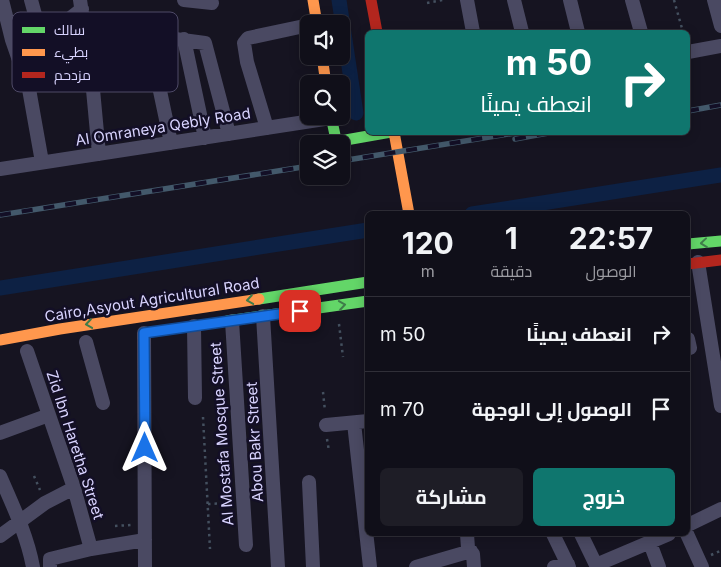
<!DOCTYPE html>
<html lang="ar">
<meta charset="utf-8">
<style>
:root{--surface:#100f19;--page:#1e1d26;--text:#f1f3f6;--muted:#9c9ca2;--line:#302f38;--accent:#0f766e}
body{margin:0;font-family:Inter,Cairo,sans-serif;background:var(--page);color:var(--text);direction:rtl;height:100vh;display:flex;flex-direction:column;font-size:19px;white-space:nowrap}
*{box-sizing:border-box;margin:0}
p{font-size:16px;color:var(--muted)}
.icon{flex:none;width:28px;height:28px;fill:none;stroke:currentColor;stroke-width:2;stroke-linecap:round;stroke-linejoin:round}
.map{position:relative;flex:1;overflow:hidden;direction:ltr}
.side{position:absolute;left:365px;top:211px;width:325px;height:325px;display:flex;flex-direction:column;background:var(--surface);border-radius:8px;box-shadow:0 2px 12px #0003,0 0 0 1px var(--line);direction:rtl}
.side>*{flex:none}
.banner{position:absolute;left:365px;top:30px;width:325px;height:105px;border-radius:8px;box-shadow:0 2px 12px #0003,0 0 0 1px var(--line);direction:rtl;background:#0f766e;color:#fff;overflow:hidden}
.controls{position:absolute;left:300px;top:15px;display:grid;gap:10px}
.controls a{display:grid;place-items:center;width:50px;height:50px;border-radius:8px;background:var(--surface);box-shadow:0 2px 12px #0003,0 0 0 1px var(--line);font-size:25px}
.pin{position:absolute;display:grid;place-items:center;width:42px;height:42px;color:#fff;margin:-21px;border-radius:10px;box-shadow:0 2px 8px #0006}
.me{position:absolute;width:55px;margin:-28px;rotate:0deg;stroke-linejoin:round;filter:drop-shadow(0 0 4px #0008)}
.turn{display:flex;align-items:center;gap:18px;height:105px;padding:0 15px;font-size:22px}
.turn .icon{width:65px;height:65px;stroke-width:2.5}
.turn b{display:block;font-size:35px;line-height:42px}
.eta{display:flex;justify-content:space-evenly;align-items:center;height:85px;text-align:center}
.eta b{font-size:30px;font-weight:700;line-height:35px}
.primary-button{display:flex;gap:10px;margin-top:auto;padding:10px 15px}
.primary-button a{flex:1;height:58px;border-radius:8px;background:var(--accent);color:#fff;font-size:20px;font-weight:700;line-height:58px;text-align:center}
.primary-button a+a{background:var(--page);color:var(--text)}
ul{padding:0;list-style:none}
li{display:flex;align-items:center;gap:15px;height:75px;padding:0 15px;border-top:1px solid var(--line)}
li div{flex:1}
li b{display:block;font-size:19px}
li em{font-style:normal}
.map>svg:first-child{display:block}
</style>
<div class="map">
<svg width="721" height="567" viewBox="0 0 721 567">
<rect width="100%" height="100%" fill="#161421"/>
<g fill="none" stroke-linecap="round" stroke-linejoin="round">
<path stroke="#0d2144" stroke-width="15" d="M339 0 356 113
M472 214 721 175
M0 288 368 230"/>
<path stroke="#44505f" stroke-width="2.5" stroke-dasharray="2.5 4" stroke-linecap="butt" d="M674 0 683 32
M427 3 443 0
M339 324 343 357
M323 392 325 411
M203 417 210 549
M327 439 329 451
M34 476 40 490
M208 504 229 503
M115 526 131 525
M711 555 720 551"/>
<path stroke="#4a4962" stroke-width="14" d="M2 0 12 40 29 89 42 162
M31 0 42 40 82 9
M80 0 92 79 99 154
M184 0 212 3
M467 0 473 32
M514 0 522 32
M570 0 578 32
M632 0 641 32
M714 0 721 26
M85 27 205 43 229 134
M155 36 160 91 171 143
M184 39 205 138
M688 52 721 46
M267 128 247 62 244 43 248 38 309 25
M0 169 331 118
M698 262 721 406
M263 316 278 567
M232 321 246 545
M194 326 195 398
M144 333 145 567
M688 339 690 348
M86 342 103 403
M27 351 74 488 91 549
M354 423 370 567
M326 425 368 421
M0 433 49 415
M0 476C13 506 27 535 33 567
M309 482 313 567
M688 525 721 509
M467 534 468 548 473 554 474 567
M553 534 569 567
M581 534 597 567
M687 534 702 567
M0 536 45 503 74 488
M650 543 659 567
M596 565 669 534
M50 567V559L91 549 145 540
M416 567 471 551
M554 567 568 564"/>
<path stroke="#63d668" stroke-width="11" d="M331 116 336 140 340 141 391 132
M688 244 721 241
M259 299 368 282
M227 321 368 301"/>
<path stroke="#ff974d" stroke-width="11" d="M313 0 317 24
M322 56 326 84
M394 132 409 214
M0 340 60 329 259 299"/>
<path stroke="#b3261e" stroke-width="11" d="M371 0 377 32
M688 264 721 260"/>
<g stroke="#43596b" stroke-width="5.5">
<path id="rail" d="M688 111 721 105
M515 139 554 132
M341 161 521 132
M0 215 309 166"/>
</g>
<use href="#rail" stroke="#130f26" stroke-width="4" stroke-dasharray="11" stroke-linecap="butt"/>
</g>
<defs><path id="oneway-chevron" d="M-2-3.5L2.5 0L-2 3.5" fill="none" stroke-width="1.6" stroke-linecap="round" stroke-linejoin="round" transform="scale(1.25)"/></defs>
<g stroke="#3f7c4a">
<use href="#oneway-chevron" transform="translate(704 243) rotate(174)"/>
<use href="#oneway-chevron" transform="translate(250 300) rotate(171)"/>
<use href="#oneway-chevron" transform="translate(342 305) rotate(-8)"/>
<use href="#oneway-chevron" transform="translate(89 324) rotate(172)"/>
</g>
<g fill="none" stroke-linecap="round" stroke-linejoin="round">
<g stroke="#114b97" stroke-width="12">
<path id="route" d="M145 448 144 333 300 311"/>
</g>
<use href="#route" stroke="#1a73e8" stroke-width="9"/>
</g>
<g text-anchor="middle" stroke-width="5" stroke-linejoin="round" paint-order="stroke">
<g font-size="15" fill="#d9d4ff" stroke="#130f26">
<text transform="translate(163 127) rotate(-9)" y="5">Al Omraneya Qebly Road</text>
<text transform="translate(152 300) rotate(-9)" y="5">Cairo,Asyout Agricultural Road</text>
<text transform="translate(222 434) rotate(-94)" y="5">Al Mostafa Mosque Street</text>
<text transform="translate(255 442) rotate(-93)" y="5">Abou Bakr Street</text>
<text transform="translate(75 445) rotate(72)" y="5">Zid Ibn Haretha Street</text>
</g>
</g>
<rect x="12" y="12" width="166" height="80" rx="8" fill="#130f26" stroke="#4e4a67" stroke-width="1"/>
<rect x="22" y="27" width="23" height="6" fill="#63d668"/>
<rect x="22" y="49" width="23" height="7" fill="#ff974d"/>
<rect x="22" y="72" width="23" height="6" fill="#b3261e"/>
<g font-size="14" fill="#d9d4ff">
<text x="54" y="35">سالك</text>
<text x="54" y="57">بطيء</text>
<text x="54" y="80">مزدحم</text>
</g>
</svg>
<div class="controls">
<a><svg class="icon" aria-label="sound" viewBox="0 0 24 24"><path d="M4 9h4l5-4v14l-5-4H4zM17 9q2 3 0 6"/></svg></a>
<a><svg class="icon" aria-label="search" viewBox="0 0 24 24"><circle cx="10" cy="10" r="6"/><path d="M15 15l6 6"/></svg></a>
<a><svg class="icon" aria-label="layers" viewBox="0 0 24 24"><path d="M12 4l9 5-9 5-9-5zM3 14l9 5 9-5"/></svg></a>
</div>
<div class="pin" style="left:300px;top:311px;background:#d93025"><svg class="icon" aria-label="arrive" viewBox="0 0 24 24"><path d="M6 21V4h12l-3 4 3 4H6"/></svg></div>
<svg class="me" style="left:145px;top:448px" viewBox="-20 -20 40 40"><path d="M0-17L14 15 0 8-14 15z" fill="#1a73e8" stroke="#fff" stroke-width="4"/></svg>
<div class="banner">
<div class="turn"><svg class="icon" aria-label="right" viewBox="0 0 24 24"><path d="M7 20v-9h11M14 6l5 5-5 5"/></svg><div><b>50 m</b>انعطف يمينًا</div></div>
</div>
<section class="side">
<div class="eta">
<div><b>22:57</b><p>الوصول</p></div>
<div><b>1</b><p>دقيقة</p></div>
<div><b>120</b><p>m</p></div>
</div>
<ul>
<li><svg class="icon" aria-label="right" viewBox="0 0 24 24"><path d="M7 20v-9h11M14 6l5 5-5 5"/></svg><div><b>انعطف يمينًا</b></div><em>50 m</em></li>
<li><svg class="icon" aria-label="arrive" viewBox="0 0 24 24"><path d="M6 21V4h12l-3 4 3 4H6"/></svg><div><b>الوصول إلى الوجهة</b></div><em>70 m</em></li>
</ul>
<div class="primary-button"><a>خروج</a><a>مشاركة</a></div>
</section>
</div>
